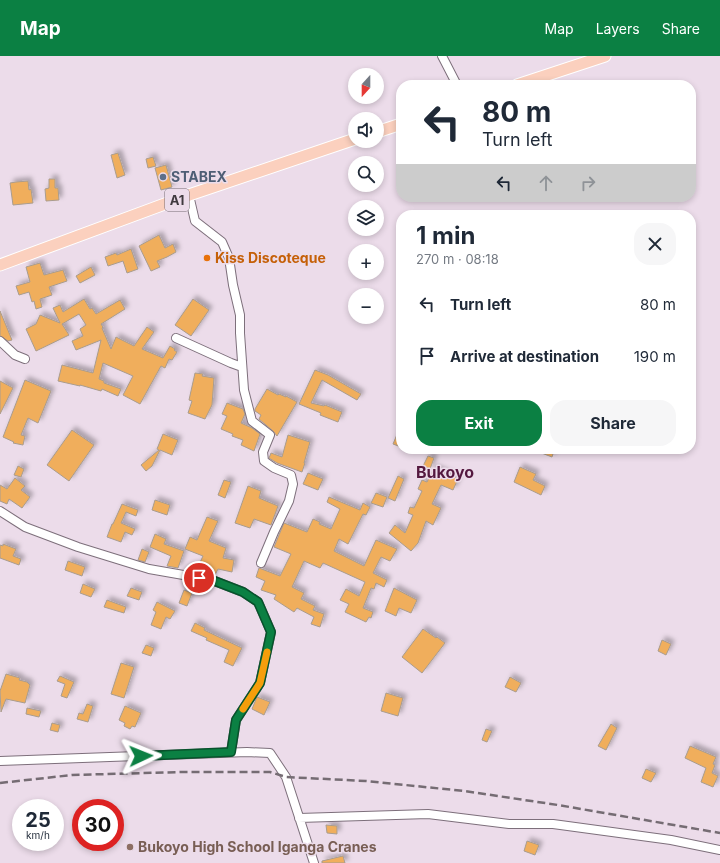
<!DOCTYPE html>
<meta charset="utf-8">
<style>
:root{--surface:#fff;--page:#f6f6f7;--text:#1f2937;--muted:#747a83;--accent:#0b8043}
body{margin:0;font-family:Inter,sans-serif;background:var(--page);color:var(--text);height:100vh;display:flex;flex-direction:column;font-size:15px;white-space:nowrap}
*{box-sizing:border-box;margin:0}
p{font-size:13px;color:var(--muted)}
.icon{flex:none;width:22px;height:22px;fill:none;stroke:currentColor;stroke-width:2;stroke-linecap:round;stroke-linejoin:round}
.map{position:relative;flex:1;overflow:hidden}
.panel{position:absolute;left:396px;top:154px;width:300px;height:244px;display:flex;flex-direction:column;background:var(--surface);border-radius:16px;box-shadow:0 2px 6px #0003}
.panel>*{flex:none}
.banner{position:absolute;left:396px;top:24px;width:300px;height:122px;border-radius:16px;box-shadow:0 2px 6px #0003;background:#fff;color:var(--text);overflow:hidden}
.needle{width:26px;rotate:201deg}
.controls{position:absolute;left:348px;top:12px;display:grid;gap:8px}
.controls a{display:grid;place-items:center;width:36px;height:36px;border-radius:50%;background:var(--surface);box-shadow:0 2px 6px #0003;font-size:20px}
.speed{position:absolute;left:12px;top:743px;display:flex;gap:8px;font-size:20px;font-weight:700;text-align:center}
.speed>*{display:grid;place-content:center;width:52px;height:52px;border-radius:50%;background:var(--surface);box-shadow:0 2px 6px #0003;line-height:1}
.speed small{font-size:10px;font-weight:400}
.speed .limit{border:6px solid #d22;background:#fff;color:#111}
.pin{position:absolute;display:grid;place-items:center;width:34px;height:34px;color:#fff;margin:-17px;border:2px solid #fff;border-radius:50%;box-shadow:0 1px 4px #0007}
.me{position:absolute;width:44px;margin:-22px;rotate:88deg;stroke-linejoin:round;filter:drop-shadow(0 0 3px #0008)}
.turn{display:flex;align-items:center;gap:14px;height:84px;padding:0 20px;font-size:18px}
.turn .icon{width:52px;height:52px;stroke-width:2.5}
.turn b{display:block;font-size:28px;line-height:34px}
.lanes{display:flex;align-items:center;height:38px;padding:0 20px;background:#0003;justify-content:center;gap:20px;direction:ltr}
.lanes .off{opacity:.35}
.round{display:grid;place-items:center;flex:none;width:42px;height:42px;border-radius:16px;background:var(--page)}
.head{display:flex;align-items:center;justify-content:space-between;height:68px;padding:0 20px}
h1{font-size:24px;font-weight:700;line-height:30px}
.primary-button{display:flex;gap:8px;margin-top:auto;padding:8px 20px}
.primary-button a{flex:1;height:46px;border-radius:16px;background:var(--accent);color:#fff;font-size:16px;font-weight:700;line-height:46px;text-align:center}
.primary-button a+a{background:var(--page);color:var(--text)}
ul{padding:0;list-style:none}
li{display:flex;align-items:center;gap:12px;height:52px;padding:0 20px}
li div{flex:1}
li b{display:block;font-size:15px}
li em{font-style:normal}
header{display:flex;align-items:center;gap:24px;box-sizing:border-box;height:56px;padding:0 20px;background:var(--accent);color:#fff}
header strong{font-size:19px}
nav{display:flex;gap:22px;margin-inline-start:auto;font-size:14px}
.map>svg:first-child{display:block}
</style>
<header>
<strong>Map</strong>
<nav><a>Map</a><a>Layers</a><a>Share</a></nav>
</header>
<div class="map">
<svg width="720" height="807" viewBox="0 0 720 807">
<defs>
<filter id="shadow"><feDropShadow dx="3.5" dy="-3.5" stdDeviation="2" flood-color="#0004"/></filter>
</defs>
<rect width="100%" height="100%" fill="#ecdcea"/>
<path fill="#f0ae5c" stroke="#a99c8e" filter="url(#shadow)" d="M118 97 125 119 117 122 111 99Z
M153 101 156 110 148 112 146 103Z
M166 109 172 131 161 134 155 112Z
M49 123H55V132H58L59 144 46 145 45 133 49 132Z
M16 126 28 125 29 134 31 133 33 147 13 149 10 127Z
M159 179 165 192 173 188 176 196 167 201 157 205 160 211 151 215 139 190Z
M131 193 138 213 127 217 123 205 108 210 105 201 116 197 117 199Z
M40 207 44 219 63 214 67 225 49 231 52 239 40 243 42 251 36 253 34 245 32 246 29 236 19 239 16 230 30 226 26 211Z
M91 211 95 219 80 227 76 220Z
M84 243 90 253 92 252 96 258 120 244 125 253 101 268 103 271 102 272 111 293 116 281 134 290 147 271 154 276 142 293 163 302 170 290 175 293 174 294 177 296 172 304 169 303 165 312 161 310 140 348 123 339 133 320 103 307 99 323 104 325V327L121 333 118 340 102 333 101 335 80 329V330L58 325 62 309 93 317 101 284 76 294 72 285 83 280 80 273 86 269 79 258 62 268 69 279 36 295 26 273 36 268 40 259 60 267 53 252 60 249 63 256Z
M193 243 209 254 191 280 175 269Z
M0 255 12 284 8 285 0 280Z
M315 314 328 319 361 338 357 344 322 324 311 347 324 350 325 349 342 356 338 366 320 359 321 357 299 348Z
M195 317 203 318 202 320 214 322 212 349 205 363 188 357 192 345 189 344Z
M25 324 51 335 38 367 28 362 21 379 25 380 23 389 13 387 14 386 3 381Z
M0 325 13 332 0 358Z
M267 333 278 339 279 338 286 341V340L297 346 277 380 273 375 259 363 261 359 255 355V353Z
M227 347 243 353 245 358 241 367 252 372 260 378 254 395 241 389 243 384 232 380 233 378 221 373 227 360 222 358Z
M401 369V391L393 388Z
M72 374 94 389 69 425 47 409Z
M163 378 178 384 172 399 160 394 152 410 146 415 141 409 159 394 157 393Z
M288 379 310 386 304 407H305L302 416 277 407 269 402 271 397 282 401Z
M531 393H550L554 395 552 401Z
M428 400 434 402 430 413 423 410Z
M18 410 24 413 21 421 14 419Z
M520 411 536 418 533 424 545 430 541 439 514 426Z
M434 412 458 423 453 434 441 429 432 448 441 452 433 469 426 465 418 487 411 495 389 477 395 469 405 477 413 459 408 457 410 451 414 452 422 435 418 433 422 424 427 426Z
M308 417 323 423 318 434 303 428Z
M398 420 404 423 395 445 388 442Z
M15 422 25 430 21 434 30 441 22 452 9 443 7 448 0 445V429L7 433Z
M224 424 231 426 225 442 218 439Z
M248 430 261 435 259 442 278 450 271 469 254 463 250 472 235 467Z
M376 437 387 441 383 451 371 447Z
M329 441 360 454 363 447 370 451 366 459 363 458 348 488 339 483 334 495 364 510 376 484 397 493 390 505 381 501 373 517 387 524 384 531 376 527 374 533 371 532 363 552 373 556 371 562 369 561 366 566 345 556 349 548 340 544 346 533 359 540 365 526 323 507 320 512 304 505 292 531 304 537 301 543 315 550 313 554 324 558 320 571 311 568 314 561 297 552 294 556 274 543 276 539 261 534 265 525 256 521 259 512 280 520 291 498 274 491 284 467 307 476 313 463 320 466 319 468 331 473 340 453 327 446Z
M155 444 170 449 167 459 152 454Z
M122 448 138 454 136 460 126 456 121 467 135 473 132 479 125 476 121 486 107 481 112 468H113Z
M207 461 218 465 209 485 226 492 223 502 234 504 232 516 218 513 215 519 197 513 203 500 185 493 190 481 197 484Z
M155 478 166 483 164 488 184 495 178 512 167 510 171 500 150 491Z
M3 488 16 493 13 500 21 503 19 509 0 502V489L3 490Z
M142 493 149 496 145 506 138 504Z
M68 505 85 511 82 520 65 514Z
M83 528 95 533 91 541 80 537Z
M131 532 142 536 139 544 127 540Z
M394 532 417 544 411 557 399 552 396 560 385 555Z
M184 534 192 537 187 550 179 547Z
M107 544 126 551 124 557 104 551Z
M157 546 175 555 170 563 166 561 161 573 151 569 156 556 153 554Z
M195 567 205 572 204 574 242 592 233 610 224 606 229 594 206 584 207 582 191 575Z
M423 573 436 582 437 581 445 587 422 617 402 601Z
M662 584 671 588 666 599 658 595Z
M146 589 154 592 151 600 142 597Z
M121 607 134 611 124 642 111 638Z
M6 618 20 622 19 624 27 626 30 629 25 647 6 643 1 656 0 635Z
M60 620 74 626 67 642 61 640 65 628 57 625Z
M510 621 521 627 516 636 505 631Z
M386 637 403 642 398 660 381 655Z
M257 641 270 646 264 659 252 653Z
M87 648 93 650 88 666 77 663 79 657 83 658Z
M125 650 141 657 135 671 132 670 130 673 124 670 125 667 119 664Z
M27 652 41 655 39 661 26 658Z
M52 667 60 669 58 676 50 674Z
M611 668 617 672 606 694 598 690Z
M486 673 492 675 487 686 482 684Z
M690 690 716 701 713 708 715 709 712 717 718 720 713 731 701 726 706 712 685 702Z
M646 713 656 717 651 726 642 722Z
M326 769 337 770V778L327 777Z
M527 785 539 789 535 799 524 795Z
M343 800 345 807H322V805Z"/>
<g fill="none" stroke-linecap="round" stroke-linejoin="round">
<g stroke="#7d6f7b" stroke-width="10">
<path id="minor" d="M442 0 457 29
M189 139 195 165 222 186 229 202 233 229 240 259V277L244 334 252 365 270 379 263 396 264 405 274 412 291 419 293 428 289 445 274 476 261 507
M176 282 231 307 242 311
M0 285 15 299 25 303
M0 455 25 471 78 491 149 513 212 524 243 536 258 546 271 576 260 627 236 664 231 696
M0 705 247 696 270 697 286 721 314 807
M299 762 428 758 509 768H553L671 784 720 794"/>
</g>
<g stroke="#fff" stroke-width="13">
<path id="major" d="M517 29 605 0
M377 76 401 68
M0 209 189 139 355 83"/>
</g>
<use href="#minor" stroke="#fff" stroke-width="8"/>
<use href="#major" stroke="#fbd0be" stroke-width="11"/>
<path stroke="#756c73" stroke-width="2.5" stroke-dasharray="8 4" stroke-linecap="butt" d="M0 727 72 719 182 716H270L286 721 366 725 464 735 558 749 720 777"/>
</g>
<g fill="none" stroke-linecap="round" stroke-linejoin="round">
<g stroke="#07532c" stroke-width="10">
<path id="route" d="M141 700 231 696 236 664 260 627 271 576 258 546 243 536 212 524 199 522"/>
</g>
<use href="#route" stroke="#0b8043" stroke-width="7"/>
<path stroke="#f59e0b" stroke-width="7" d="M243 653 260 627 267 596"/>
</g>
<circle fill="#5c6f8a" stroke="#ecdcea" stroke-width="1.5" cx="163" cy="121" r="4"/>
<circle fill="#e8710a" stroke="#ecdcea" stroke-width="1.5" cx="207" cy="202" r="4"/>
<circle fill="#8d6e63" stroke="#ecdcea" stroke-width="1.5" cx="130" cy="791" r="4"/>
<g text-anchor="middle" stroke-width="3" stroke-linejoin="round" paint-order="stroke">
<rect fill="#ecdcea" stroke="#746b72" stroke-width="1" x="165" y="133" width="24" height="22" rx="3"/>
<g font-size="13" font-weight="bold" fill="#403a3f">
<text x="177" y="149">A1</text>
</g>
<g font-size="14" font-weight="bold" fill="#4e5e75" stroke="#ecdcea" text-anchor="start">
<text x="171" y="126">STABEX</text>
</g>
<g font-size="14" font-weight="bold" fill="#c56008" stroke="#ecdcea" text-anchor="start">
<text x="215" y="207">Kiss Discoteque</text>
</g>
<g font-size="14" font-weight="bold" fill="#785e54" stroke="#ecdcea" text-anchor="start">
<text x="138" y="796">Bukoyo High School Iganga Cranes</text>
</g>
<g font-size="16" font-weight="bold" fill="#54183f" stroke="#ecdcea">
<text x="445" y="422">Bukoyo</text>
</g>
</g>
</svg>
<div class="controls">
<a><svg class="needle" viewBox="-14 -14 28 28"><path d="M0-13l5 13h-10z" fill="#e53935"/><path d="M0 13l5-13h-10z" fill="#747a83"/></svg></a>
<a><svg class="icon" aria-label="sound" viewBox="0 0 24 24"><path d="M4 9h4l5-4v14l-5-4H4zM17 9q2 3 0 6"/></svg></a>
<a><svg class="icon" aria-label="search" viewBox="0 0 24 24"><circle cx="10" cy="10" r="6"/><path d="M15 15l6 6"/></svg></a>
<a><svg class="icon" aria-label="layers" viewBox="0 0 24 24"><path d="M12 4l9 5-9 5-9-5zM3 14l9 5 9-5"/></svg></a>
<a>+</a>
<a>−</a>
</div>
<div class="speed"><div>25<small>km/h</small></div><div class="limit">30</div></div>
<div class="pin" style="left:199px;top:522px;background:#d93025"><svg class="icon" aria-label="arrive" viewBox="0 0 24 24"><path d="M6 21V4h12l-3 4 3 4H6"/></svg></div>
<svg class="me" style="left:141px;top:700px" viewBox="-20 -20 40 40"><path d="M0-17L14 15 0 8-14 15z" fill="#0b8043" stroke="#fff" stroke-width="4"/></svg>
<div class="banner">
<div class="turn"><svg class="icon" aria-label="left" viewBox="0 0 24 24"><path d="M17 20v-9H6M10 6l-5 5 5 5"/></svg><div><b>80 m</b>Turn left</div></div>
<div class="lanes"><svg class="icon" aria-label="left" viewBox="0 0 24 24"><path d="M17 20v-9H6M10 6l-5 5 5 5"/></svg><svg class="icon off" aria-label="ahead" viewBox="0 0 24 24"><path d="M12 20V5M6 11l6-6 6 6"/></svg><svg class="icon off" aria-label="right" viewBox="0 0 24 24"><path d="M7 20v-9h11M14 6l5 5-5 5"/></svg></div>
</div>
<section class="panel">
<div class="head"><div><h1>1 min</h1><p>270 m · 08:18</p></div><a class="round"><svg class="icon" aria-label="close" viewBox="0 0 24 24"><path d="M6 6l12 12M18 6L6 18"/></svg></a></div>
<ul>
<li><svg class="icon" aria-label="left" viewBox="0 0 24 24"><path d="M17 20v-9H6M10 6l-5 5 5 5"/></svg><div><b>Turn left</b></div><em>80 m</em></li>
<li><svg class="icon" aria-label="arrive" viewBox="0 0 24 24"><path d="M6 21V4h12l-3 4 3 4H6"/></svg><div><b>Arrive at destination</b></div><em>190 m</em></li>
</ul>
<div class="primary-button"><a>Exit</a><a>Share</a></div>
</section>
</div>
